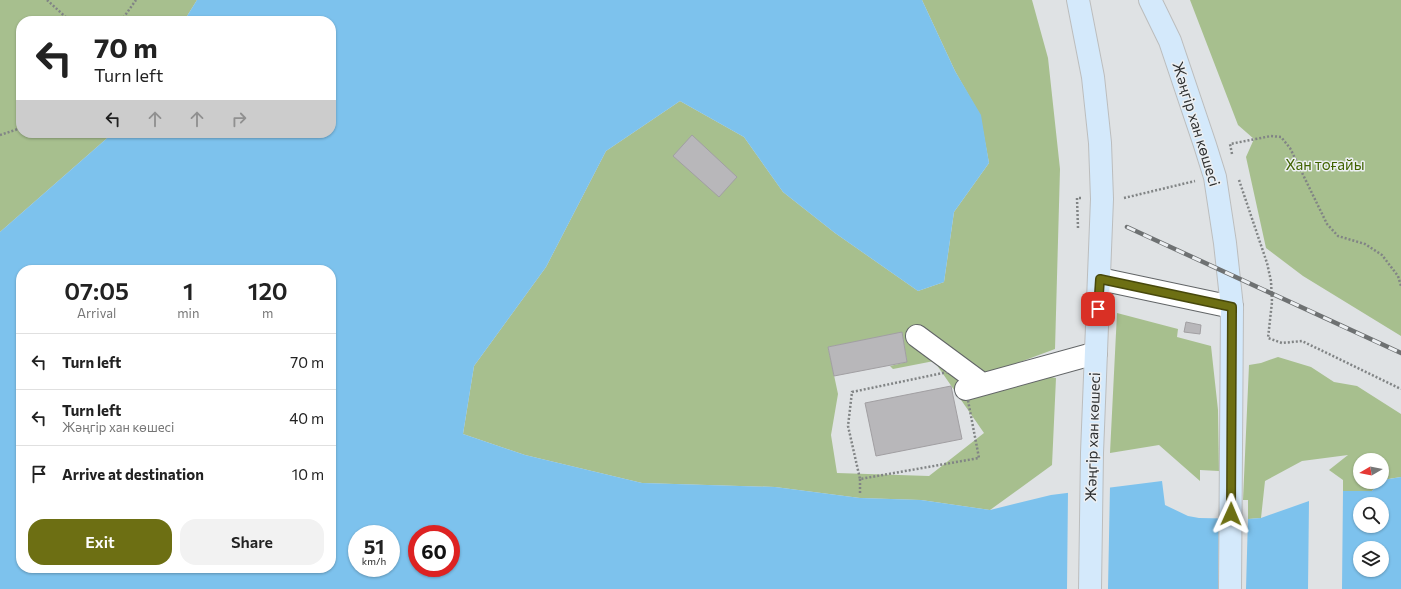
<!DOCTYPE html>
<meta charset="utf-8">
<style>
:root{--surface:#fff;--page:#f2f2f2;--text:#222;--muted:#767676;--line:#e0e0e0;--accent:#6d6f13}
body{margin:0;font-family:Commissioner,sans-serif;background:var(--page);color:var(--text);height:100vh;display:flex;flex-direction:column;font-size:15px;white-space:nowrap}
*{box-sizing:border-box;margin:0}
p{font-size:13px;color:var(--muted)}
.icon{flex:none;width:22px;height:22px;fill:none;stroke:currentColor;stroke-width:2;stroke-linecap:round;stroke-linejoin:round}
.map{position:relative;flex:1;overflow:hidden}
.side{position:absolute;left:16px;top:265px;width:320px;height:308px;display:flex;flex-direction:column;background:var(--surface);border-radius:16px;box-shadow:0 1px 3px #0004}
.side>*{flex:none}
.hud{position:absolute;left:16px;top:16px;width:320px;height:122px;border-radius:16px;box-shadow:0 1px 3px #0004;background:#fff;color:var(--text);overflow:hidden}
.needle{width:26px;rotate:260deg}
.controls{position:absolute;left:1353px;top:453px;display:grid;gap:8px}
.controls a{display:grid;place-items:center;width:36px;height:36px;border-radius:50%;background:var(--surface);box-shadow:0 1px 3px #0004;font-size:20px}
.speed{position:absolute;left:348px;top:525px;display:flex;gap:8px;font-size:20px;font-weight:700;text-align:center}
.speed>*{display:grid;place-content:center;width:52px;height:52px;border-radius:50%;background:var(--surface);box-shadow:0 1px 3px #0004;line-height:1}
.speed small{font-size:10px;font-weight:400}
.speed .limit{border:6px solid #d22;background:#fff;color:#111}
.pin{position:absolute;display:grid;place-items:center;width:34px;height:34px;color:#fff;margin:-17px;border-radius:8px;box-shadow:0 2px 6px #0006}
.me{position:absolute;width:44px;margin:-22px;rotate:1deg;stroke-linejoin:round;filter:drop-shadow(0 0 3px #0008)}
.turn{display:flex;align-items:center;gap:14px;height:84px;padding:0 12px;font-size:18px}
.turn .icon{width:52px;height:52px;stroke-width:2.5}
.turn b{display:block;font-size:28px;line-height:34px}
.lanes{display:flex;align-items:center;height:38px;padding:0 12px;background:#0003;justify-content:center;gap:20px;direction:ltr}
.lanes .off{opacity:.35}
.eta{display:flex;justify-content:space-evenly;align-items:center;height:68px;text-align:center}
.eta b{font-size:24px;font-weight:600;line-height:28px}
.button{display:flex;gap:8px;margin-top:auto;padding:8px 12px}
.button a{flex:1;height:46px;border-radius:16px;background:var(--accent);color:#fff;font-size:16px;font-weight:600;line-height:46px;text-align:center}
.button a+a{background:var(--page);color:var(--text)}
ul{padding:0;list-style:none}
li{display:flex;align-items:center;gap:12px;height:56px;padding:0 12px;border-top:1px solid var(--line)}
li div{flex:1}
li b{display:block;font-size:15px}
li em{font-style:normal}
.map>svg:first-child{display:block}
</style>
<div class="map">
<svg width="1401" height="589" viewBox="0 0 1401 589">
<rect width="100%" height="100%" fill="#dfe2e4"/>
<path fill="#a7bf8e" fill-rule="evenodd" d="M0 0H197L184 21H21V133H113L0 232Z
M922 0H1032L1048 58 1060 169 1055 349 1004 368 1056 378 1052 465 990 510 921 500 860 498 775 487 642 483 525 455 463 434 474 366 546 267 606 151 680 101 744 137 783 192 835 233 918 291 944 282 954 212 989 163 980 115 955 71ZM902 333 907 362 890 366 893 369 934 361 984 433 929 476 837 473 831 435 838 394 828 347Z
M1190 0H1401V336L1303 276 1266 248 1246 157 1254 139 1238 125Z
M1117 313 1178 329 1177 337 1211 346 1218 410 1219 471 1200 470V481L1159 445 1110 453Z
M1278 357 1311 367 1334 382 1357 386 1401 414V477L1382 480V460H1360V482H1380L1372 491H1343V480L1329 470 1348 455 1302 461 1265 481 1261 518 1248 519V500H1243L1249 365 1261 363Z"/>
<path fill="#7dc2ed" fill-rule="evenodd" d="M197 0H922L955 71 981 115 989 163 954 212 944 282 918 291 835 233 783 192 744 137 680 101 606 151 546 267 474 366 463 434 525 455 642 483 775 487 860 498 921 500 990 510 1051 495 1162 481 1165 505 1188 516 1199 518 1248 519 1261 518 1309 501 1308 589H0V232L113 133H331V21H184ZM21 270H331V568H21ZM357 534H391V568H357ZM417 534H451V568H417Z
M1401 477V589H1342L1343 491H1372L1380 482H1382L1383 480ZM1360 504H1382V526H1360ZM1360 548H1382V570H1360Z"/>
<path fill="#dfe2e4" d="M1110 486 1108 589H1067L1068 491Z
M1219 517H1248L1246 589H1218Z"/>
<path fill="#b8b7ba" stroke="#a19fa2" d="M692 135 737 177 719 197 673 156Z
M1186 322 1201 325 1200 334 1184 332Z
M902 332 907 362 834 376 828 347Z
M951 386 962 439 876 456 865 403Z"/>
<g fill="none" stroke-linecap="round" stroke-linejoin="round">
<g stroke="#626567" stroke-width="24">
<path id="minor" d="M1100 279 1232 307
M917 336 982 384
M966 389 1096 353"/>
</g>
<g stroke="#bcbdbd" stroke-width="24">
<path id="major" d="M1078 0 1093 77 1100 143 1102 199 1092 453 1090 589
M1150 0 1170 41 1205 145 1215 177 1225 243 1232 307 1230 589"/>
</g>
<path stroke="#818485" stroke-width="2.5" stroke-dasharray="2 2" stroke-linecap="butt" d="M47 0 70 21
M121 21 136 0
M0 135 21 128
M1232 154 1230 144 1271 136 1281 137 1290 148 1327 224 1338 236 1365 244 1382 255 1398 276 1401 286
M1239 180 1267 263 1271 281 1272 302 1268 338 1282 343 1302 341 1401 389
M1124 198 1195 181
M1078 228 1077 198H1081
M962 369 979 458 860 479 848 426 852 392Z
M860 479V495"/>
<use href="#minor" stroke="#fff" stroke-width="22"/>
<use href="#major" stroke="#d4e9fb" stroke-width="22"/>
<g stroke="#6e7172" stroke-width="4.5">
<path id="rail" d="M1127 227 1401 353"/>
</g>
<use href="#rail" stroke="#eceff2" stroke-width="3" stroke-dasharray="9" stroke-linecap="butt"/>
</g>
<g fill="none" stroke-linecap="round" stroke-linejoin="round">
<g stroke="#47480c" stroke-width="10">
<path id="route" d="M1098 309 1100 279 1232 307 1231 514"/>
</g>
<use href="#route" stroke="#6d6f13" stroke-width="7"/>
</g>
<g text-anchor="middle" stroke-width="3" stroke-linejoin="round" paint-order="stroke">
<g font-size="15" fill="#2e3031" stroke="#eceff2">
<text transform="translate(1196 124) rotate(73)" y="5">Жәңгір хан көшесі</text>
<text transform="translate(1093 437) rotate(-88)" y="5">Жәңгір хан көшесі</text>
</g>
<g font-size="15" fill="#406300" stroke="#eceff2">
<text x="1325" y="170">Хан тоғайы</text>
</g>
</g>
</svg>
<div class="controls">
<a><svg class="needle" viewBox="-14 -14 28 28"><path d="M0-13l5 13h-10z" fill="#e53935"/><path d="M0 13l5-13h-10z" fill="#767676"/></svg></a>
<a><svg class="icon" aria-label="search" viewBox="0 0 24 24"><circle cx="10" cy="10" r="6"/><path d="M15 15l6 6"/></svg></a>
<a><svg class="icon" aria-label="layers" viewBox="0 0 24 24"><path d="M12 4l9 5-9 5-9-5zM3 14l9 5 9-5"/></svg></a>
</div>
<div class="speed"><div>51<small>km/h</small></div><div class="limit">60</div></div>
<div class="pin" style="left:1098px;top:309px;background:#d93025"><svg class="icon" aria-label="arrive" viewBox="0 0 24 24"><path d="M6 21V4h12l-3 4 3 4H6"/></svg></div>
<svg class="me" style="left:1231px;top:514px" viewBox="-20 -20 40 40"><path d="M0-17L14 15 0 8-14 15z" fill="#6d6f13" stroke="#fff" stroke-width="4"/></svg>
<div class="hud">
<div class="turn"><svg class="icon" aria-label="left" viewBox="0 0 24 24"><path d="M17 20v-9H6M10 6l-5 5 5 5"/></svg><div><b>70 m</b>Turn left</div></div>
<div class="lanes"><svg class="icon" aria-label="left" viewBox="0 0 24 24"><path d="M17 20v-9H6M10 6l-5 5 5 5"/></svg><svg class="icon off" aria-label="ahead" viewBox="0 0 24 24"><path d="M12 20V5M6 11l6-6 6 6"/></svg><svg class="icon off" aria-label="ahead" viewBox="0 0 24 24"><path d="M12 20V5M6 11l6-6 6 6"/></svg><svg class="icon off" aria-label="right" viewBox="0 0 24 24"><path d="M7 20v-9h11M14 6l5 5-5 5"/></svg></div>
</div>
<section class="side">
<div class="eta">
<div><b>07:05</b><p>Arrival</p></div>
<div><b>1</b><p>min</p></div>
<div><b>120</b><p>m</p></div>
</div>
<ul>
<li><svg class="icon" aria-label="left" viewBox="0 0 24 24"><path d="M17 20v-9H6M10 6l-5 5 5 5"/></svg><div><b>Turn left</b></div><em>70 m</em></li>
<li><svg class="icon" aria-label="left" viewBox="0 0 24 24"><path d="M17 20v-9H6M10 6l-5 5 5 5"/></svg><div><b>Turn left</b><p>Жәңгір хан көшесі</p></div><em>40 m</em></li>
<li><svg class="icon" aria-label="arrive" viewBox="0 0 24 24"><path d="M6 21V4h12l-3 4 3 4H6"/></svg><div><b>Arrive at destination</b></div><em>10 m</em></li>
</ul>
<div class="button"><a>Exit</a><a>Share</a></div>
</section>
</div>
